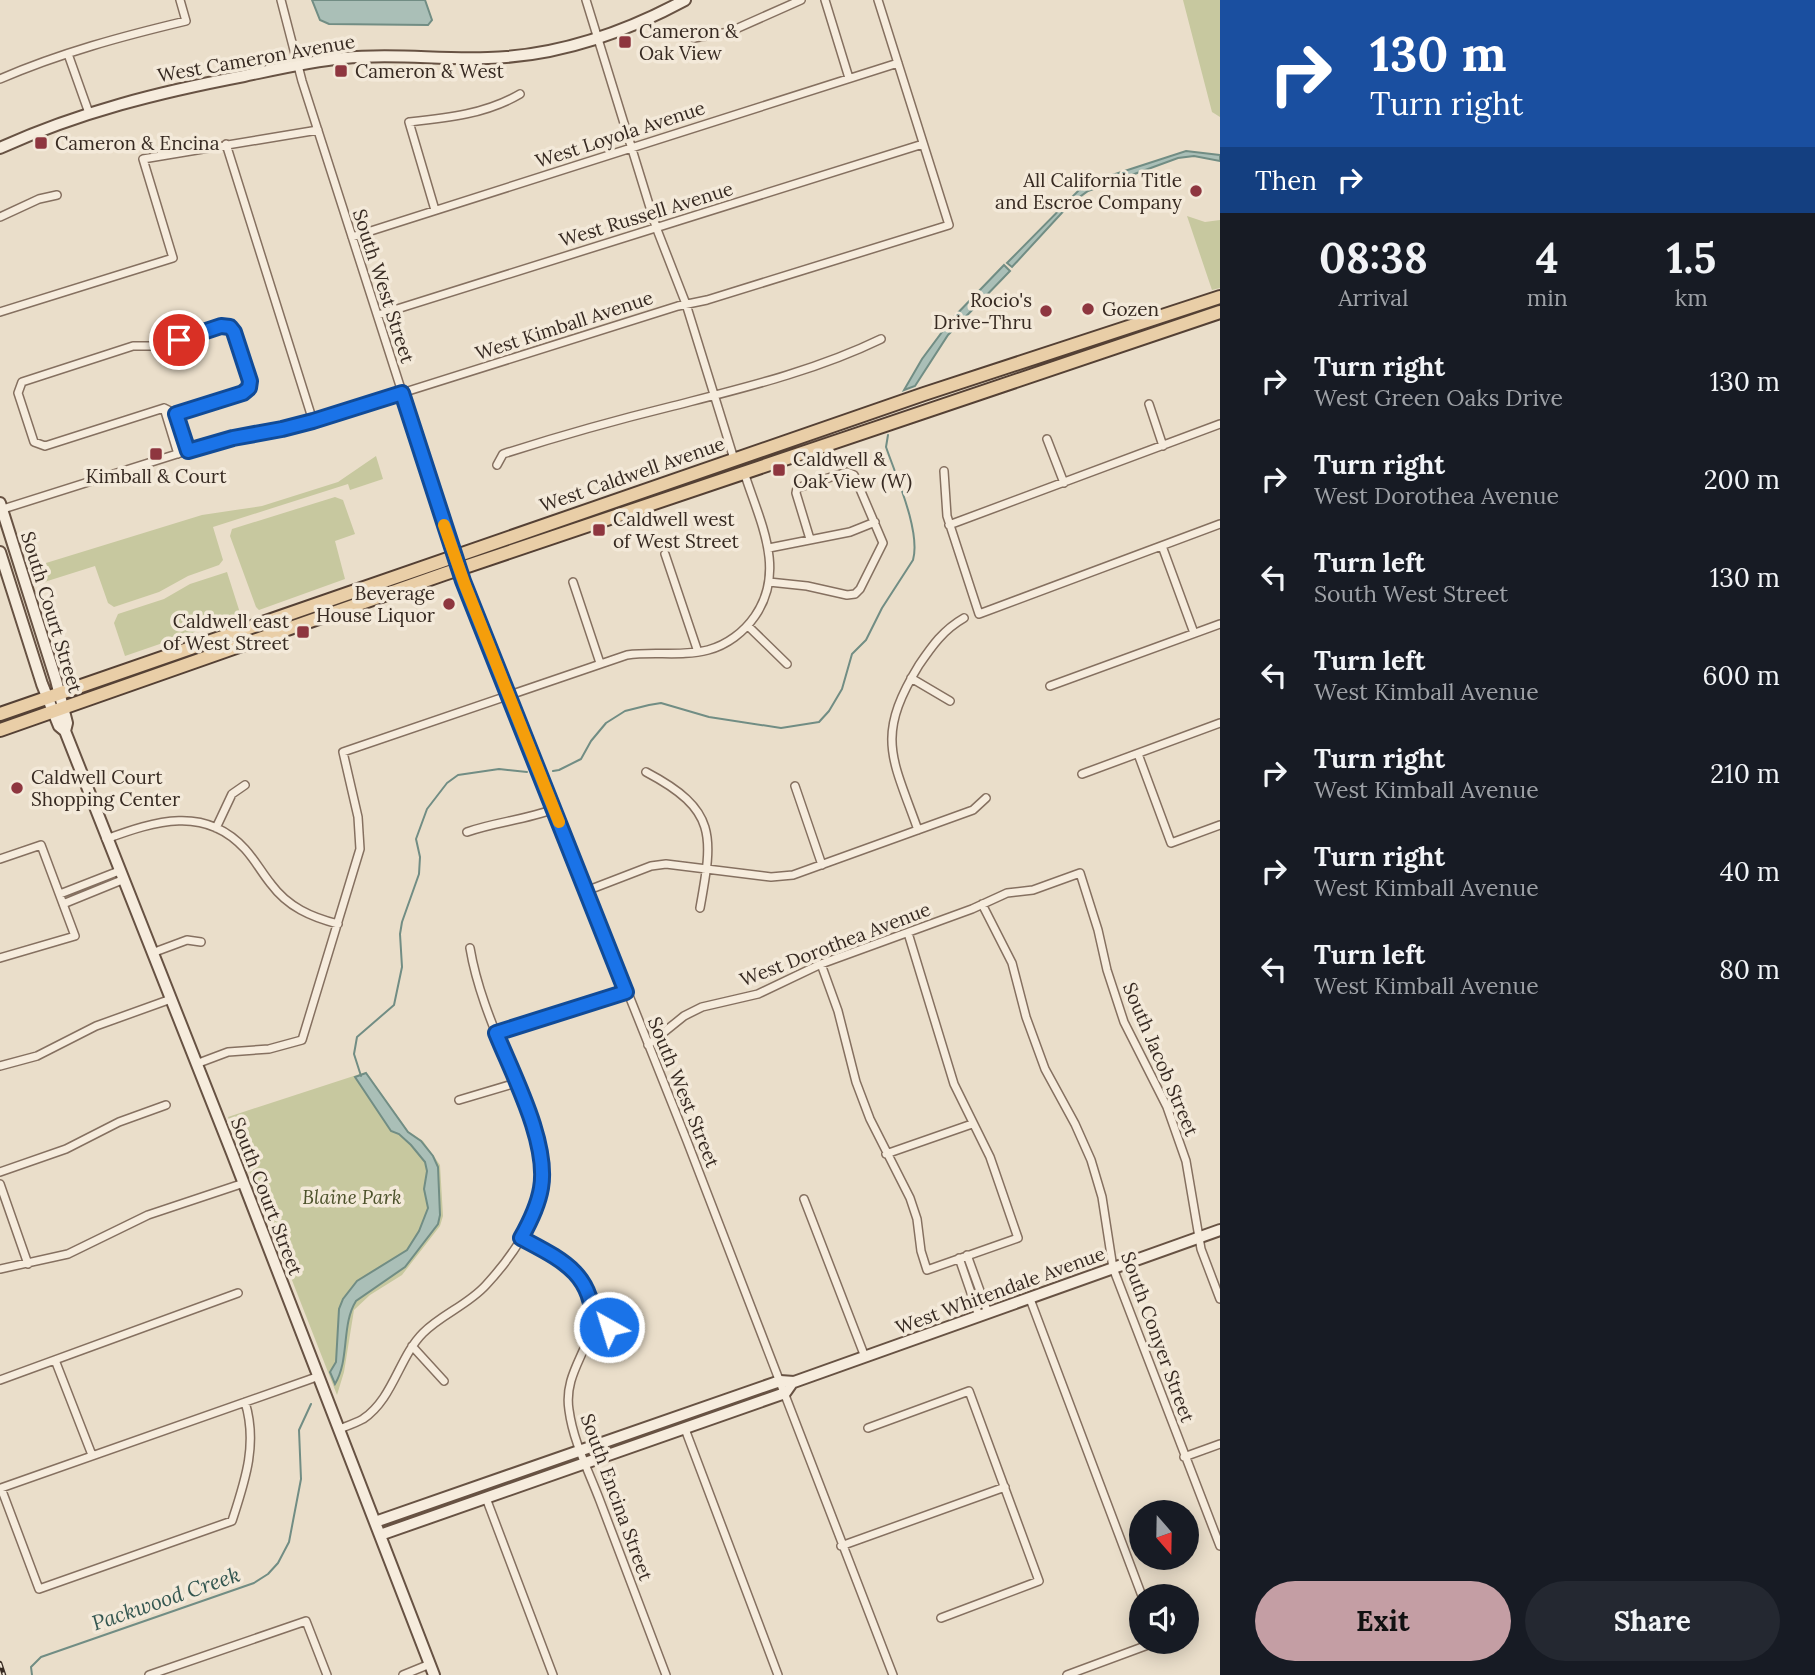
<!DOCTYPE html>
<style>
:root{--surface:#171b24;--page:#242831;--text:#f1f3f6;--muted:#9ea1a6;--accent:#c49ea4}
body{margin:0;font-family:Lora,serif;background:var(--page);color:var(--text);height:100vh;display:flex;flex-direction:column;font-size:26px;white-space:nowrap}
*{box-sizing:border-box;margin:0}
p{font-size:23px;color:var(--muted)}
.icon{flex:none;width:38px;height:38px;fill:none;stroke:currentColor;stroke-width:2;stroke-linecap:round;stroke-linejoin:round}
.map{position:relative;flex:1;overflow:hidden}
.side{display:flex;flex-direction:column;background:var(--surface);width:595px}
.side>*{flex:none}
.banner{background:#1a4fa0;color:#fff;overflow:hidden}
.needle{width:46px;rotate:160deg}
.controls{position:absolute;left:1129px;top:1500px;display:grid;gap:14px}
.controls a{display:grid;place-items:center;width:70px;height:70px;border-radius:50%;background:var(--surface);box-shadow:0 4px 18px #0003;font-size:35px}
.pin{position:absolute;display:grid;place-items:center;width:60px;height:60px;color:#fff;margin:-30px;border:4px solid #fff;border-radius:50%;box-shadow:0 2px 7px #0007}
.me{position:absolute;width:77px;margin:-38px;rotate:321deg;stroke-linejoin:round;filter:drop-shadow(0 0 5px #0008)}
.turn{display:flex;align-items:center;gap:24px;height:147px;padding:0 35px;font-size:32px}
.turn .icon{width:91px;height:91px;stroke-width:2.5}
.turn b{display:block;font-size:49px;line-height:60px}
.then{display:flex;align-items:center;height:66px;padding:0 35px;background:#0003;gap:14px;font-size:26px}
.eta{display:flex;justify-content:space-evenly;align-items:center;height:119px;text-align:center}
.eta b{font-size:42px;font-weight:700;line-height:49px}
.action{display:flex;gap:14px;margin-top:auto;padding:14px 35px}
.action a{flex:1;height:80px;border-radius:42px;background:var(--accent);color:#111;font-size:28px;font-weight:700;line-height:80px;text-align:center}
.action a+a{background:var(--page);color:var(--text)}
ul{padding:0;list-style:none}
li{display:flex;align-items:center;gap:21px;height:98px;padding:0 35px}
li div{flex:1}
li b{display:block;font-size:26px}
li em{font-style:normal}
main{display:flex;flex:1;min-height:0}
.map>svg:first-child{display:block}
</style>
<main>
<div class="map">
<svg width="1220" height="1675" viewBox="0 0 1220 1675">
<rect width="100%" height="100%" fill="#eadeca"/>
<path fill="#c7c89f" d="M1183 0H1220V117L1212 112Z
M1187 216 1205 222 1220 220V288L1212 290Z
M376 456 383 479 350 490 348 484 213 527 223 560 219 565 188 576 159 592 114 607 108 603 95 566 38 584 33 567 202 515 262 506 338 482Z
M335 497 343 500 355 534 335 541 345 579 259 610 256 607 230 536 232 529Z
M227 572 241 616 125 656 114 623 118 614 164 599 190 584Z
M366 1072 408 1131 423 1141 440 1165 443 1216 440 1226 402 1275 370 1295 354 1310 344 1372 337 1395 228 1117Z"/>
<path fill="#aabfb7" stroke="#718d84" stroke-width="2" d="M312 0H425L432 20 428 25 329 24 320 20Z
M1186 151 1220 155V161L1194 156 1178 158 1088 191 1070 204 1012 267 1007 263 1079 190 1103 178Z
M1004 265 1010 271 948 335 915 386 904 390 922 359 951 320Z
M366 1073 408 1132 421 1141 433 1156 438 1167 440 1215 438 1224 405 1267 356 1301C341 1325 350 1359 335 1384L330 1372 336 1362 339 1309 343 1299 357 1281 407 1250 419 1231 428 1208 424 1189 427 1171 425 1162 411 1145 399 1134 391 1131 355 1077Z"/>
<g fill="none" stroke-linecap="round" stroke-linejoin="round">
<path stroke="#718d84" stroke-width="2" d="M553 771 559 770 581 759 591 741 606 723 625 711 649 705 661 703 709 717 781 728 819 722 829 711 842 689 852 654 866 640 882 608 913 560C921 532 896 476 886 447L888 435
M361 1076 354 1054 357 1037 394 1005 402 967 400 934 402 922 419 874 420 857 416 839 427 809 447 783 458 775 499 769 527 772
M32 1675 31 1667 41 1657 254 1583 268 1574 278 1563 289 1542 301 1479 299 1430 311 1404"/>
<g stroke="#857060" stroke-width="10">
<path id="street" d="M281 0 302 81 455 557
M586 0 656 227 686 304 734 459
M825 0 849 78
M694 38 729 32 801 0
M68 54 89 113
M0 79C60 53 123 36 186 21L180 0
M226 144 313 421
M435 210 409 122C447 118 486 114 520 94
M0 217 39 199 57 195
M352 237 898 63
M0 312 173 258 143 159 318 130
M378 315 923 144
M221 326 230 327 234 332 250 381 247 390 176 414 164 408 45 446 34 442 18 393 22 382 133 346H159Z
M1149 404 1163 446
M164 408 178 454
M176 414 188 451
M1047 439 1064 483
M497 465 503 454C559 436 616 420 673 406 743 388 815 371 881 339
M944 471 947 516 979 614 1220 524
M0 510 218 441 313 421 678 306 707 300 949 225 878 0
M949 525 1220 424
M1162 546 1194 633
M769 548 850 532 875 522
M665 554 698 652
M459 569 687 1141 893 1675
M573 582 600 663
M769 582 807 586 847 595 855 594 860 589 883 543 854 475 847 472 797 488 796 493 810 539
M748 626 787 664
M911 678 950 701
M1050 686 1220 624
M1138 754 1171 843 1220 825
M646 772C718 810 713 836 700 908
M1082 774 1220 723
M795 786 822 865
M216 828 232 794 245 785
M918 830C892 757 875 737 919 665 932 646 943 630 964 618
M467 832C495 822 525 820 554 809
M106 839C155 821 205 805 245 849 255 860 262 873 271 884 288 907 311 917 338 924
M0 859 41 845 75 936 0 958
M586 891 651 866 666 864 771 877 793 875 973 810 986 798
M60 894 119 871
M63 904 122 880
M982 904 1012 963 1026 1017 1045 1069 1075 1124 1091 1160 1102 1197 1113 1268 1220 1546
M152 953 187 940 201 942
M821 964 838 1011 856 1082 870 1119 910 1198 917 1219 921 1251 927 1270 1018 1238 990 1157 954 1084 908 933
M496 1033 626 992
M648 1045 684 1016 702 1007 758 994 821 964 972 909 1007 893 1033 890 1080 873 1098 930 1107 970 1124 1022 1167 1107 1186 1161 1201 1249 1220 1299
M196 1064 228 1052 269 1049 302 1040 360 849 358 817 343 752 627 655C654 651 682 657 708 650 727 645 744 632 755 616 787 570 759 520 744 472
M0 1066 37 1056 96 1026 171 999
M459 1100 516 1083
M886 1154 972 1124
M0 1172 66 1149 119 1122 166 1105
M0 1184 28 1264
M804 1199 865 1357
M521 1238C549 1253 580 1265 590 1299 603 1341 562 1366 569 1410 573 1441 589 1472 600 1501 622 1559 644 1617 666 1675
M967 1255 988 1313
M959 1258 979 1316
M0 1269 68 1254 148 1215 244 1183
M1030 1299 1142 1596
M593 1325 625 1330
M412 1346 444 1381
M55 1360 92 1455
M0 1380 238 1293
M245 1402C258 1444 245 1481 232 1521L39 1589 1 1488 308 1380 319 1376
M868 1428 969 1391 1039 1581 941 1618
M339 1429C347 1426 356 1423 363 1419 393 1399 399 1357 423 1333 442 1314 468 1305 486 1285 510 1259 538 1220 542 1184 546 1149 530 1119 518 1088 500 1042 478 996 470 948
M685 1429 778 1675
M1184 1457 1220 1444
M486 1498 553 1675
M841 1546 1005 1487
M149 1675 306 1621 327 1675
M403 1675 430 1664
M1067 1675 1156 1642"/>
</g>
<g stroke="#675243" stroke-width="14">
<path id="secondary" d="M0 148C79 112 160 92 244 76 277 69 311 61 344 58 392 53 440 60 488 58 558 56 624 33 685 0
M0 503 56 680 67 723 65 731
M0 552 42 684 59 726 65 731 232 1153 434 1675
M375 1522 780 1381 794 1382 1220 1230
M380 1535 785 1393 792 1383"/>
</g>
<g stroke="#544034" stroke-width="16">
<path id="primary" d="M0 714 924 394 1220 297
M0 730 444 574 1220 312"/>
</g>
<use href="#street" stroke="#f6ecdd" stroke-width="7"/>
<use href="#secondary" stroke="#f6ecdd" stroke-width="10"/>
<use href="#primary" stroke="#e9cea7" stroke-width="12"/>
<g stroke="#372a22" stroke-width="4.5">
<path id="rail" d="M0 1663 4 1675"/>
</g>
<use href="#rail" stroke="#f3e9d9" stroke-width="2" stroke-dasharray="5" stroke-linecap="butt"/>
</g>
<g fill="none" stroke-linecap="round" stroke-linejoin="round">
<g stroke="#114b97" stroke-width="18">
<path id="route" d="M179 340 221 326 230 327 234 332 250 381 249 388 243 393 176 414 188 451 233 438 282 429 313 421 402 393 463 581 626 992 496 1033C513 1075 549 1143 541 1188 538 1206 530 1222 521 1238 560 1259 594 1273 593 1325L609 1327"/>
</g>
<use href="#route" stroke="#1a73e8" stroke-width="12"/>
<path stroke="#f59e0b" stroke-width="12" d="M444 525 465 585 559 822"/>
</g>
<g fill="#8e363f" stroke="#f3e9d9" stroke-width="2.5">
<rect x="618" y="35" width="14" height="14" rx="3.5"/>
<rect x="334" y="64" width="14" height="14" rx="3.5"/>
<rect x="34" y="136" width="14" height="14" rx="3.5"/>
<circle cx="1196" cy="191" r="7"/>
<circle cx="1088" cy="309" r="7"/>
<circle cx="1046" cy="311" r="7"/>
<rect x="149" y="447" width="14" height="14" rx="3.5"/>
<rect x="772" y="463" width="14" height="14" rx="3.5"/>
<rect x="592" y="523" width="14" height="14" rx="3.5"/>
<circle cx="449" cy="604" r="7"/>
<rect x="296" y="625" width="14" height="14" rx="3.5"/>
<circle cx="17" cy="788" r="7"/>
</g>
<g text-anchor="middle" stroke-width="7" stroke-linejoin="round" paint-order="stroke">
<g font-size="19" fill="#372a22" stroke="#f3e9d9" text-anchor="start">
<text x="639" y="38">Cameron &amp;<tspan x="639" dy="22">Oak View</tspan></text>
<text x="355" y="78">Cameron &amp; West</text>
<text x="55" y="150">Cameron &amp; Encina</text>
<text x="1182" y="187" text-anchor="end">All California Title<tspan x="1182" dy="22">and Escroe Company</tspan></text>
<text x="1032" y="307" text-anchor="end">Rocio's<tspan x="1032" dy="22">Drive-Thru</tspan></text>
<text x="1102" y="316">Gozen</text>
<text x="793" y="466">Caldwell &amp;<tspan x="793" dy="22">Oak View (W)</tspan></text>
<text x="156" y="483" text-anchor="middle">Kimball &amp; Court</text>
<text x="613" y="526">Caldwell west<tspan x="613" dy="22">of West Street</tspan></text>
<text x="435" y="600" text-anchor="end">Beverage<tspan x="435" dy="22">House Liquor</tspan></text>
<text x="289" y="628" text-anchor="end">Caldwell east<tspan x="289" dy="22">of West Street</tspan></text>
<text x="31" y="784">Caldwell Court<tspan x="31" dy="22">Shopping Center</tspan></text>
</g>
<g font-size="19" fill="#372a22" stroke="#f3e9d9">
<text transform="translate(256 58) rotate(-10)" y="7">West Cameron Avenue</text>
<text transform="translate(620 134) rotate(-18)" y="7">West Loyola Avenue</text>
<text transform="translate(646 214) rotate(-17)" y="7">West Russell Avenue</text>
<text transform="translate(384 286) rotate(72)" y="7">South West Street</text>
<text transform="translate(564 325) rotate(-18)" y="7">West Kimball Avenue</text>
<text transform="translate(632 474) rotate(-19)" y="7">West Caldwell Avenue</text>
<text transform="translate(52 612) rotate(73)" y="7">South Court Street</text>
<text transform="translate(835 944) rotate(-21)" y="7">West Dorothea Avenue</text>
<text transform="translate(1161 1059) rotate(67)" y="7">South Jacob Street</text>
<text transform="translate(684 1092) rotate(68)" y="7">South West Street</text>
<text transform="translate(267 1196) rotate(69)" y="7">South Court Street</text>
<text transform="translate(1000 1290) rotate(-20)" y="7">West Whitendale Avenue</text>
<text transform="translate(1158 1337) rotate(70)" y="7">South Conyer Street</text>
<text transform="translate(617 1497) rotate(70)" y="7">South Encina Street</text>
</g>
<g font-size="19" font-style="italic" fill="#4c522b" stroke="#f3e9d9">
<text x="352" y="1204">Blaine Park</text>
</g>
<g font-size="21" font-style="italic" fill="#335650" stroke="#f3e9d9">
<text transform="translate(166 1599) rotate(-19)" y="7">Packwood Creek</text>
</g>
</g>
</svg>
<div class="controls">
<a><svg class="needle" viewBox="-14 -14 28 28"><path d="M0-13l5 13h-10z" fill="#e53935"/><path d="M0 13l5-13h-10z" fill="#9ea1a6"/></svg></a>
<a><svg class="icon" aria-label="sound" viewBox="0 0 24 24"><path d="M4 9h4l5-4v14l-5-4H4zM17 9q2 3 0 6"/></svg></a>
</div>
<div class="pin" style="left:179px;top:340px;background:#d93025"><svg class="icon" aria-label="arrive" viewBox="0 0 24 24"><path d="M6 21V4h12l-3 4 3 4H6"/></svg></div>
<svg class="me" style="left:609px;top:1327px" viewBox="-20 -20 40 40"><circle r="17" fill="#1a73e8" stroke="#fff" stroke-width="3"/><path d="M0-11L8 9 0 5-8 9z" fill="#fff"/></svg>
</div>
<section class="side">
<div class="banner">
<div class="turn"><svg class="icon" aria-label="right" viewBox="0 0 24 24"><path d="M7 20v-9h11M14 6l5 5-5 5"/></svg><div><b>130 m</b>Turn right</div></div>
<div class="then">Then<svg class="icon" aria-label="right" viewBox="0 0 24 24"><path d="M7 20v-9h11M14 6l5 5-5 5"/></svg></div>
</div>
<div class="eta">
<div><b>08:38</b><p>Arrival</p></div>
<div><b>4</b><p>min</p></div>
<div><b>1.5</b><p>km</p></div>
</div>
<ul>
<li><svg class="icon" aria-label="right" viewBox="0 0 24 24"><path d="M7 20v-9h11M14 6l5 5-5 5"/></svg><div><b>Turn right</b><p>West Green Oaks Drive</p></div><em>130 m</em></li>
<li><svg class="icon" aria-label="right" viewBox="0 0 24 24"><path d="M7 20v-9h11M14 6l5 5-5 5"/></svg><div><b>Turn right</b><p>West Dorothea Avenue</p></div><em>200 m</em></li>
<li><svg class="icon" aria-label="left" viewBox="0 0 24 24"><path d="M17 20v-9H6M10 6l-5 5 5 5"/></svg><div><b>Turn left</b><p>South West Street</p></div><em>130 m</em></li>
<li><svg class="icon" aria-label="left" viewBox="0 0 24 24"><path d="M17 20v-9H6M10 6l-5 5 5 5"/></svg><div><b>Turn left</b><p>West Kimball Avenue</p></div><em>600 m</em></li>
<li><svg class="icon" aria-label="right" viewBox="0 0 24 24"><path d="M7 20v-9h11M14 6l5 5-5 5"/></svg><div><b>Turn right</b><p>West Kimball Avenue</p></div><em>210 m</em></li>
<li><svg class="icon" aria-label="right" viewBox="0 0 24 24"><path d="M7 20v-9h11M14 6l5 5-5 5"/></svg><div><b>Turn right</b><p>West Kimball Avenue</p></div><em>40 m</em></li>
<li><svg class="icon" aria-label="left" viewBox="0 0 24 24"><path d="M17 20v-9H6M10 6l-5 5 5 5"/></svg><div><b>Turn left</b><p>West Kimball Avenue</p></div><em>80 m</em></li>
</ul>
<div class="action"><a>Exit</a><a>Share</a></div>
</section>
</main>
